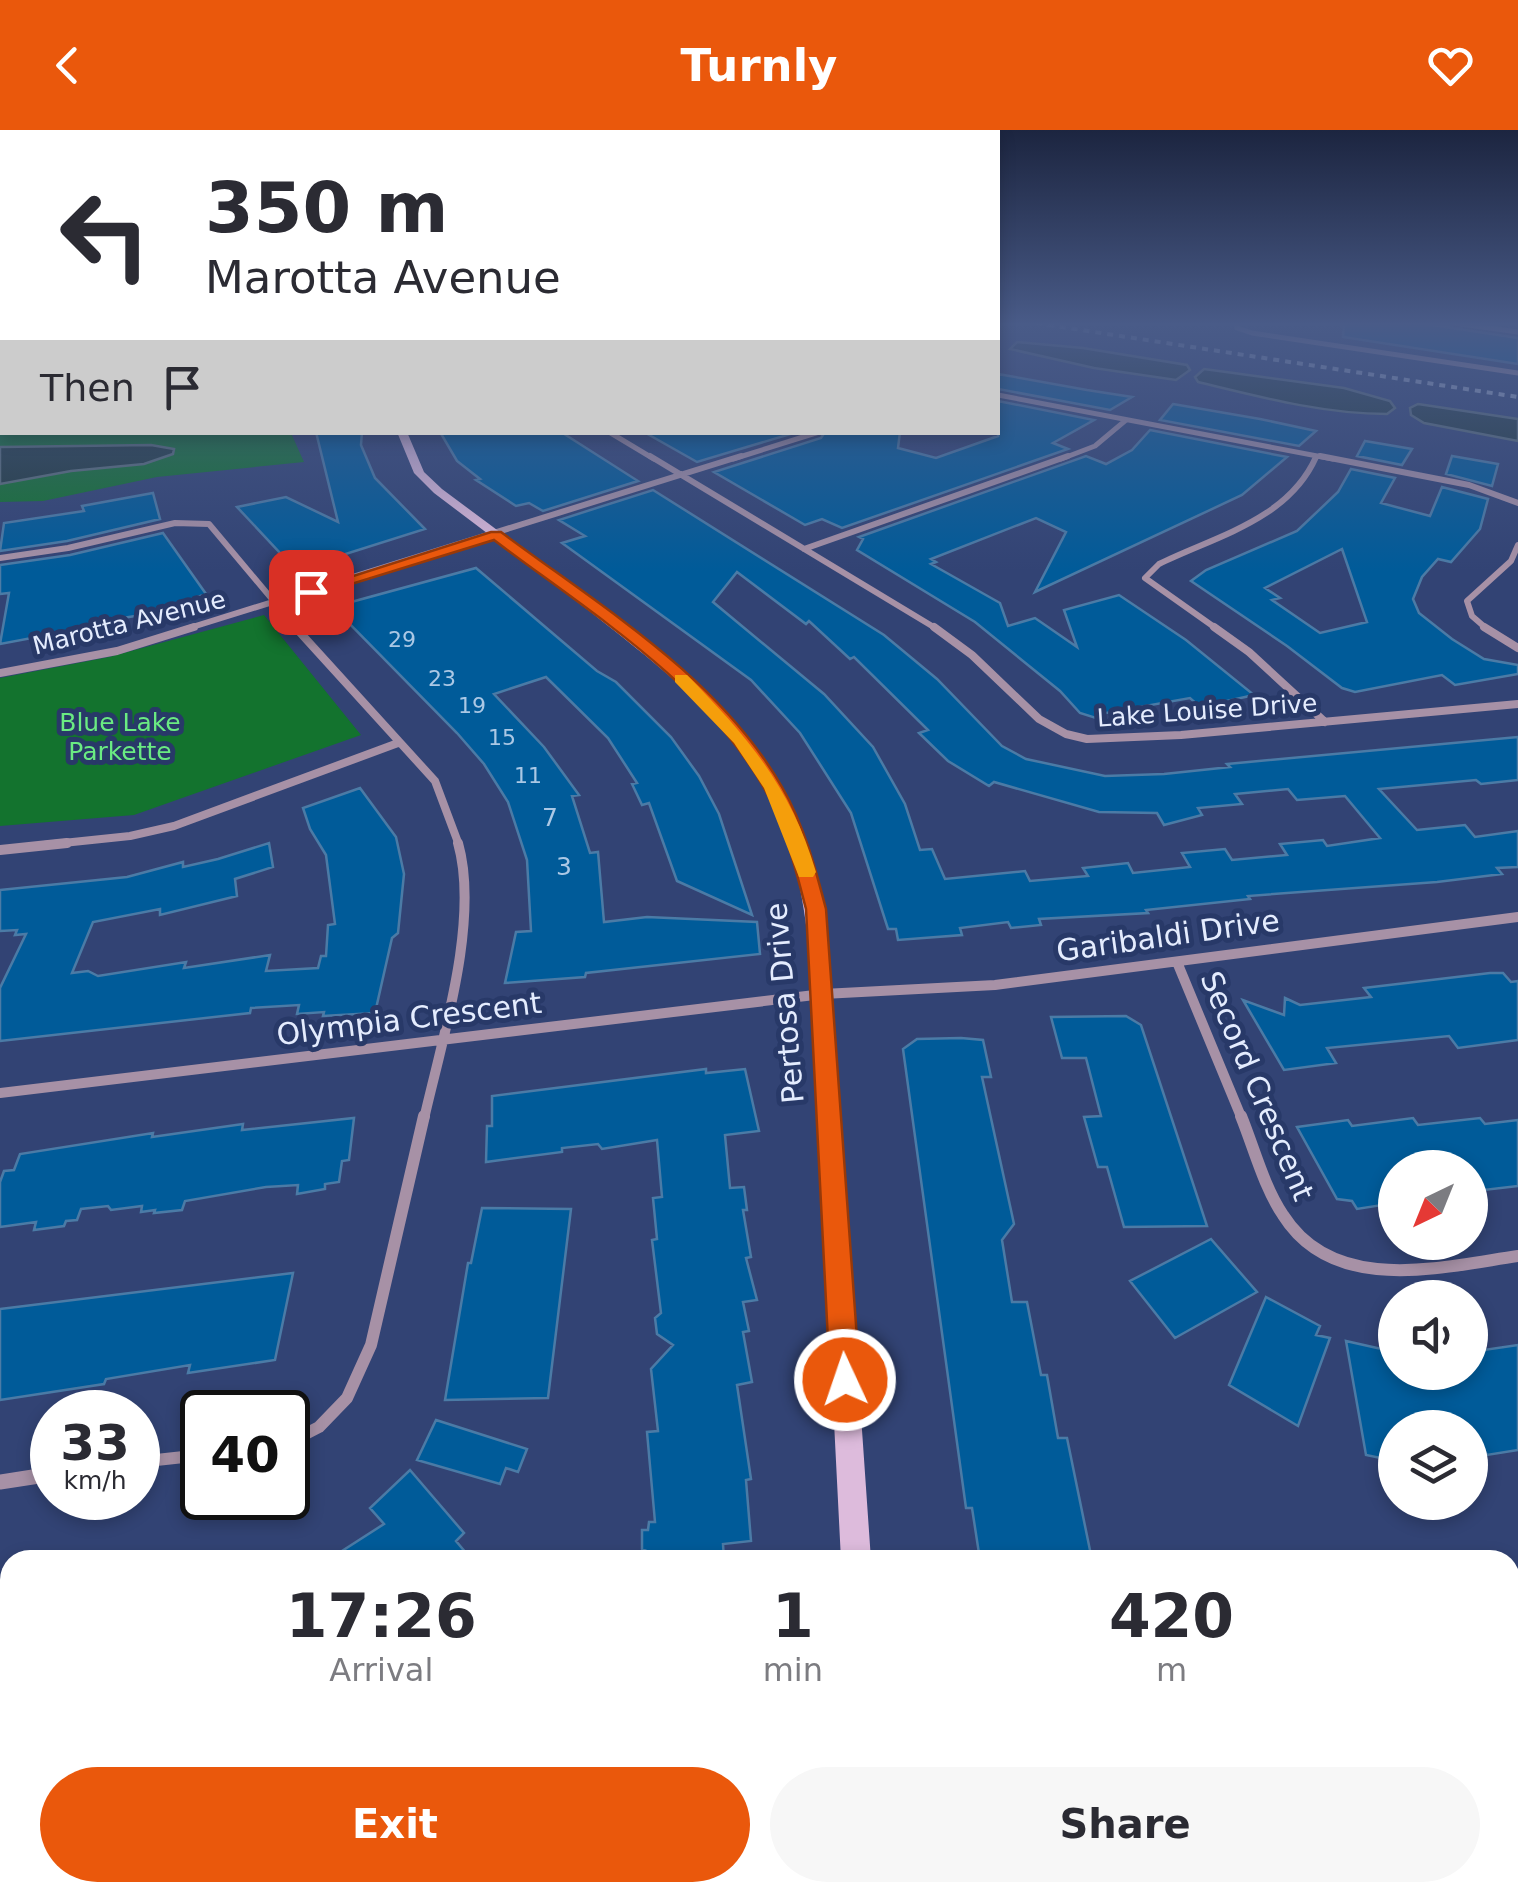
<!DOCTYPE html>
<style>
:root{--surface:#fff;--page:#f7f7f7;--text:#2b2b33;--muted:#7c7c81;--accent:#ea580c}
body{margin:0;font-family:"DejaVu Sans",sans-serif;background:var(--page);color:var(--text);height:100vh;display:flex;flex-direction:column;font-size:38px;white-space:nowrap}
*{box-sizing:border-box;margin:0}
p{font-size:32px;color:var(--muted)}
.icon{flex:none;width:55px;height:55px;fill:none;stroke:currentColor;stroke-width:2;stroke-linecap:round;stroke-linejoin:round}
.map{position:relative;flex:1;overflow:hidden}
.drawer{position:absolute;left:0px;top:1420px;width:1520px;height:352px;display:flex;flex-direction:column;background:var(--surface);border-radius:30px 30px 0 0;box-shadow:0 5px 15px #0003}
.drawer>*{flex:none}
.hud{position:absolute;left:0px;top:0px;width:1000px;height:305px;box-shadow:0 5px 15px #0003;background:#fff;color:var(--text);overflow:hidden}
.needle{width:65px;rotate:223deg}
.fabs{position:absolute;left:1378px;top:1020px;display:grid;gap:20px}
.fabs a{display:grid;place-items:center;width:110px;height:110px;border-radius:50%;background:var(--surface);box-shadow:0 5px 15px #0003;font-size:50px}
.speed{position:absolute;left:30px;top:1260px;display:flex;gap:20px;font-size:50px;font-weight:700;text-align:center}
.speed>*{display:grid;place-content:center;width:130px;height:130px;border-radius:50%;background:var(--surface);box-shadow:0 5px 15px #0003;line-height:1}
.speed small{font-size:25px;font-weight:400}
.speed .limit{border:5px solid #111;border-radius:15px;background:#fff;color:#111}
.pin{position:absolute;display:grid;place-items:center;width:85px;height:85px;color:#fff;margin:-42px;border-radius:20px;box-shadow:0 5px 15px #0006}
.me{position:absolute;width:110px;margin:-55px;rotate:357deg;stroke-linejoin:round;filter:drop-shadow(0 0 8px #0008)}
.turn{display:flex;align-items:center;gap:35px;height:210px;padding:0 40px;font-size:45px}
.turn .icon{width:130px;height:130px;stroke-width:2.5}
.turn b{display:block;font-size:70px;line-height:85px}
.then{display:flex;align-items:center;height:95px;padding:0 40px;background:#0003;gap:20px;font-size:38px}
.eta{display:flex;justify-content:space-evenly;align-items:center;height:170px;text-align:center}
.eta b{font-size:60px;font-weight:800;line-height:70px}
.cta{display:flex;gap:20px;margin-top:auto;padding:20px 40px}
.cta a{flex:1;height:115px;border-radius:60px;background:var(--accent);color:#fff;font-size:40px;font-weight:800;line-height:115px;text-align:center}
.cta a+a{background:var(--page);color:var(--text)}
header{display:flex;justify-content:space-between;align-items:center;height:130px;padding:0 40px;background:var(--accent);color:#fff;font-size:45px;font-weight:800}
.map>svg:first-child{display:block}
</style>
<header><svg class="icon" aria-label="back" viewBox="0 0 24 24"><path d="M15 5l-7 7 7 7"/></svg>Turnly<svg class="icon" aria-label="heart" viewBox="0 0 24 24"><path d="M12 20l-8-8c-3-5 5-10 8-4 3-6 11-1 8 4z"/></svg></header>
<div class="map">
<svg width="1518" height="1771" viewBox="0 0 1518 1771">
<rect width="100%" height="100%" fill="#324374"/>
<path fill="#13732e" d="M0 296 2 302 291 303 304 332 157 347 43 371 0 372Z
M264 485 361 605 134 685 0 696V548L109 527Z"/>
<path fill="#223a3e" stroke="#5c6f78" stroke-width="2.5" d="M1017 212 1083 218 1187 235 1190 240 1176 250 1094 238 1010 219Z
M1204 239 1344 258 1390 271 1395 278 1387 284C1324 284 1260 267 1198 252L1195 247Z
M1418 274 1518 289V311L1424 293 1411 285 1410 278Z
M151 315 174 319 173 324 144 334 71 341 0 354V317Z"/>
<path fill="#005b99" stroke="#4b7ba6" stroke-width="2.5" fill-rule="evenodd" d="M1344 193H1419L1518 208V234L1343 207Z
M998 244 1087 260 1132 267 1110 280 998 259Z
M998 271 1094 290 1053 313 1068 319 842 398 822 389 805 395 714 342 821 308 825 302H900L898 318 936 328 998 306Z
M1173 274 1260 289 1316 301 1299 316 1160 290Z
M1150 300 1287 327 1242 365 1035 462 1066 402 1036 388 931 429 936 432 931 434 1000 473 1008 496 1035 488 1077 517 1064 480 1119 465 1186 510 1254 565 1200 577 1190 568 1100 584 1099 589 1080 583 1060 561 975 492 857 420 863 409 859 407 1086 326 1106 334 1132 320Z
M316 302H362L361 315 375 348 425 399 298 439 282 425 237 377 286 367 338 392Z
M440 302H561L638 351 543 381 529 373 516 376 476 350 480 349 457 331Z
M644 302H797L697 332Z
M1365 311 1412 319 1402 335 1357 326Z
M1452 326 1498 334 1492 356 1446 344Z
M1351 339 1395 348 1381 373 1430 386 1442 357 1488 369 1480 399 1451 432 1438 429 1422 447 1413 469 1419 483 1452 509 1484 529 1518 535V544L1455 555 1442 545 1355 562 1342 558 1287 516 1191 451 1206 440 1297 401 1338 362ZM1342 419 1367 492 1320 503 1272 470 1280 468 1265 458Z
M653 360 884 505 937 549 1002 616 1026 629 1105 646 1164 644 1230 637 1227 634 1518 607V650L1481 654 1476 650 1379 659 1417 700 1465 695 1475 707 1518 701V737L1497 738 1502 744 1437 752 1248 766 1250 769 1146 780 1148 783 1039 789 1041 795 1011 798 1008 792 960 798 962 805 898 810 896 799H888L851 683 800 603 751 550 562 413 585 406 559 390ZM737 442 806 494 809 491 850 529 854 527 928 600 919 603 948 631 989 656 994 652 1099 682 1157 683 1164 695 1202 685 1198 678 1242 674 1235 664 1288 659 1297 670 1345 666 1380 708 1327 716 1323 710 1280 714 1287 725 1232 730 1225 719 1182 723 1190 737 1133 743 1128 733 1083 738 1088 746 1030 751 1025 741 945 749 932 719 920 720 905 674 873 617 824 564 713 472Z
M153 363 160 389 67 411 0 421 4 393 84 381 82 376Z
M163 403 206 464 154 483 110 490 111 493 0 514 9 463 0 464V435L70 425Z
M476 438 597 541 616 552 671 607 699 646 719 684 752 785 677 751 649 673 642 675 632 654 637 653 608 608 546 547 494 564 544 617 579 665 572 666 590 723 598 722 604 792 647 787 757 792 760 824 586 843 585 847 505 853 516 802 531 801 527 730 508 672 484 634 457 603 333 477Z
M360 658 396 707 404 744 398 803 392 808 375 883 323 886 324 882 297 884 299 875 251 878 250 883 0 911V858L26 804 15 805 17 800 0 801V760L127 747 183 732V737L218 729 269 713 273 737 235 749 237 766 160 785V779L93 792 72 843 88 841 98 846 186 832 184 838 270 825 266 841 318 838 321 826H326L328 795 335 794 326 725 310 699 303 678Z
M1490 843H1503L1511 852 1518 851V910L1458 918 1449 906 1327 918 1336 933 1284 940 1243 870 1284 885 1285 868 1300 875 1371 867 1364 858Z
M1126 886 1141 895 1207 1096 1124 1097 1107 1037H1098L1084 987 1101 986 1086 928H1062L1051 887Z
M961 908 983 910 991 947H982L1014 1094 1002 1110 1012 1172H1027L1041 1245H1047L1058 1308H1067L1092 1430H980L972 1378H966L903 919 917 909Z
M706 939V943L745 939 759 1001 725 1005 730 1058 744 1057 747 1080H743L751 1127 746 1128 757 1170 743 1172 749 1201 743 1202 752 1252 737 1255 751 1349 746 1350 751 1411 723 1414 724 1430H653V1424L642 1419V1400H648L649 1392H655L647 1302 658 1301 651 1239 673 1215 657 1204 655 1188 661 1183 652 1110 657 1109 653 1068 662 1067 657 1010 602 1019 598 1014 562 1018V1022L486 1032 487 996H492V966Z
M354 988 349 1030 342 1031 339 1052 325 1054V1059L297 1064 298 1055 266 1057 185 1071 182 1080 154 1083 155 1080 141 1082 142 1076 111 1080 108 1076 81 1079 77 1090 66 1091 64 1096 34 1100 36 1092 0 1097V1052L4 1041 14 1040 20 1024 153 1003 152 1007 243 994 242 1000Z
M1413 988 1418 995 1480 988 1485 994 1518 990V1056L1484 1060 1477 1050 1470 1051V1038H1395V1073L1357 1079 1352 1071 1337 1069 1297 997 1348 990 1352 996Z
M482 1078 571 1079 548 1268 445 1270 468 1133H471Z
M1211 1109 1257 1162 1175 1208 1130 1151Z
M293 1143 275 1230 188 1243 190 1235 106 1249 104 1254 0 1270V1179Z
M1266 1167 1320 1196 1316 1205 1330 1208 1298 1296 1229 1255Z
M1346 1211 1395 1222V1242H1470V1222L1518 1215V1320L1487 1325 1471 1298H1395V1331L1366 1325Z
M436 1290 527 1319 518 1342 506 1338 500 1354 417 1330Z
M410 1340 464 1403 456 1411 472 1430H328L384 1394 370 1378Z"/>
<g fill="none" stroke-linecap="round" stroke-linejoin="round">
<path stroke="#a791a6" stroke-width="5" d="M1236 193 1237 198 1252 203 1518 243
M1454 193 1518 202
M998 265 1333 329
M609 302 654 329
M733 329 819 302
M1061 329 1095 316 1126 290"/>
<path stroke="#a791a6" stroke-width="6" d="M650 326 937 499
M1320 326 1469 355 1518 373
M804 419 1068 326
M0 428 68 418 175 393 209 394 297 499
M186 499 741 326
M1217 499 1145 448 1159 434C1216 406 1288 390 1316 327
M1487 499 1472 486 1467 471 1511 431 1518 415"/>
<path stroke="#a791a6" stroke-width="8" d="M295 497 435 651 459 715
M934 497 972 525 1039 589 1066 604 1087 609 1181 605 1518 574
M1214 497 1249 522 1325 592
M1484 497 1518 518
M0 543 117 521 194 497
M44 715 130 706 174 696 398 613"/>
<path stroke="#a791a6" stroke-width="10" d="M0 720 67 713
M1177 832 1242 989
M0 963 823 864 995 855 1518 787
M424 989C442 910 480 790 458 713"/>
<path stroke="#a791a6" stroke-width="12" d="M1241 986C1254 1018 1264 1057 1283 1085 1334 1166 1442 1137 1518 1126
M288 1313 319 1297 347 1268 371 1215 424 986
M138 1332 202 1325"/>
<path stroke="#a791a6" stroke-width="15" d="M0 1352 52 1344"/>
<path fill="#ddbbdc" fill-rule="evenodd" d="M0 193H2V197L0 198Z
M397 302H407L424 342 442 359C489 394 536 429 583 464 663 524 751 587 794 681 816 730 824 784 830 837L871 1430H841L811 837C805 776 796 716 767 661 728 587 656 534 592 483 539 443 487 403 434 363L414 343Z
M862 1762H896L897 1771H863Z"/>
<path fill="#fce2fb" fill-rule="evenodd" d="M1518 1553V1593L1510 1595V1555Z
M1518 1724V1766L1498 1762H1510V1725Z
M480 1762H564L561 1771H476Z
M1376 1762H1455L1452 1771H1372Z"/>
<path stroke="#abb6d2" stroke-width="4" stroke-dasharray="6 6" stroke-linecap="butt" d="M1036 193 1518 267"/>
</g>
<linearGradient id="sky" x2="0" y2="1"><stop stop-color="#1c2540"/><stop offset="0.44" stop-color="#495b88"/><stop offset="1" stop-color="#495b88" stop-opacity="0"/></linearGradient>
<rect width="1518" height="441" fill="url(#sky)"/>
<path fill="#ea580c" stroke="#983908" stroke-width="2.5" d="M491 402H501C600 476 719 547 782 657 804 695 815 737 826 779L860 1250 855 1260 845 1264 835 1260 830 1250 806 779C795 737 785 694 763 656 702 551 589 482 494 410L316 465 303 462Z"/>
<path fill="#f59e0b" d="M675 545H687C748 607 791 657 816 742L813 747H799L764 658 734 613 675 552Z"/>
<g text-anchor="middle" stroke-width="10" stroke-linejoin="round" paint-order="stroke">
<g font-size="22" fill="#abc8e5">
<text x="402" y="517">29</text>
<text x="442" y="556">23</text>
<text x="472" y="583">19</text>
<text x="502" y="615">15</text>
<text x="528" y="653">11</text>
</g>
<g font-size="25" fill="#e4ecfe" stroke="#283968">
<text transform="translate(129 492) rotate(-14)" y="9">Marotta Avenue</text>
<text transform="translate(1207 580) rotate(-4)" y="9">Lake Louise Drive</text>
</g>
<g font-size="25" fill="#6aeb82" stroke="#283968">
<text x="120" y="601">Blue Lake<tspan x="120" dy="29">Parkette</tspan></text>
</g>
<g font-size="25" fill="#abc8e5">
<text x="550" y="696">7</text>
<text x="564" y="745">3</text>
</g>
<g font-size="30" fill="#e4ecfe" stroke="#283968">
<text transform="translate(1168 806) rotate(-8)" y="10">Garibaldi Drive</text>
<text transform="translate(785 873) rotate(-95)" y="10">Pertosa Drive</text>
<text transform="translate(409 889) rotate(-7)" y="10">Olympia Crescent</text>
<text transform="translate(1257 956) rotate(67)" y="10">Secord Crescent</text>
</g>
</g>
</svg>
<div class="fabs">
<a><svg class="needle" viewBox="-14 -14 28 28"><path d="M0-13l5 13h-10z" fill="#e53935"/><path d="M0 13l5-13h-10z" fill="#7c7c81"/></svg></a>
<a><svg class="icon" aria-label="sound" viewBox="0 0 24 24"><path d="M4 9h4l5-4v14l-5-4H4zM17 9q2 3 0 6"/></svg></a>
<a><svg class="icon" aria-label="layers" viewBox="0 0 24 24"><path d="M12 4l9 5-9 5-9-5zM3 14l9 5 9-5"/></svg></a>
</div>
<div class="speed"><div>33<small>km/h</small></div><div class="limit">40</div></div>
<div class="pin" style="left:311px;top:462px;background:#d93025"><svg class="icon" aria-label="arrive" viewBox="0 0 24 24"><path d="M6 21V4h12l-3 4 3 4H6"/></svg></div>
<svg class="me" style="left:845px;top:1250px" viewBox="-20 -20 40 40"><circle r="17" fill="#ea580c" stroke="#fff" stroke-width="3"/><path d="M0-11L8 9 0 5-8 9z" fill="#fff"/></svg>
<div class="hud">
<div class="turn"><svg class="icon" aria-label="left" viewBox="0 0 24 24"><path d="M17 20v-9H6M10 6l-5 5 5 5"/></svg><div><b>350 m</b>Marotta Avenue</div></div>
<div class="then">Then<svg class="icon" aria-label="arrive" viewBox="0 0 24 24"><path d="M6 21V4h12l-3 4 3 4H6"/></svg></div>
</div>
<section class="drawer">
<div class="eta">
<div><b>17:26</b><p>Arrival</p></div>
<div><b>1</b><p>min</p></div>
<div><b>420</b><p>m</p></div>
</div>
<div class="cta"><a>Exit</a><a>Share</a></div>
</section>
</div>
